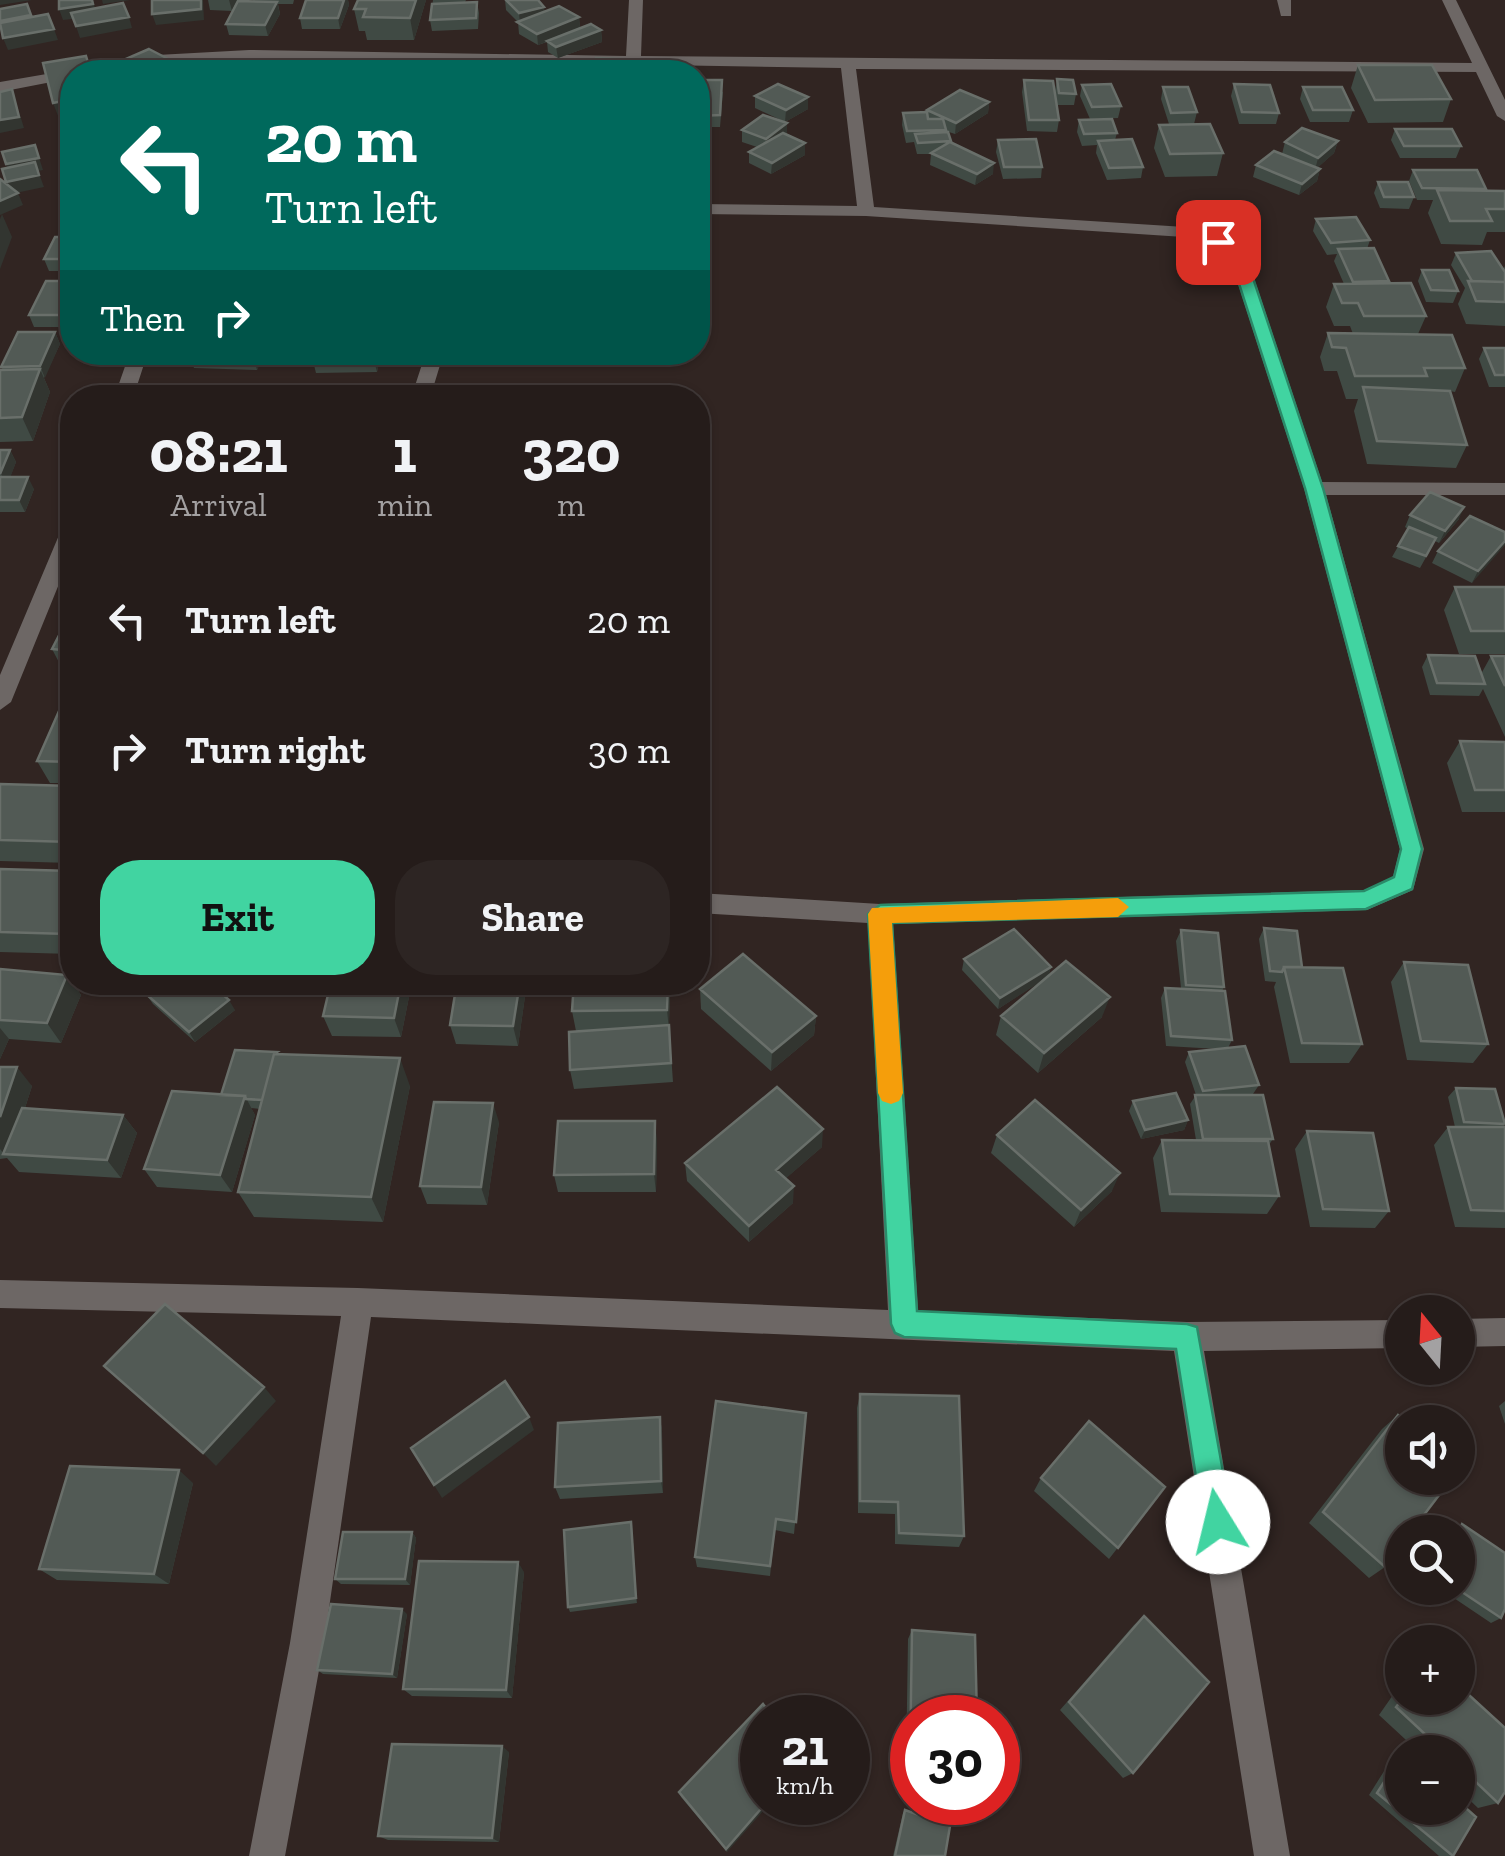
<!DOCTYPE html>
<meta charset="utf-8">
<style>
:root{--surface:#251c1a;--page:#2d2523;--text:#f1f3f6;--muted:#a3a1a2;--line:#423a39;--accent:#41d4a1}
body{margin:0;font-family:"Zilla Slab",serif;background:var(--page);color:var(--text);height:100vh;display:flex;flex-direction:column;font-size:38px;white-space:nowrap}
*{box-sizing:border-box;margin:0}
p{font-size:32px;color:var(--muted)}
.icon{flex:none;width:55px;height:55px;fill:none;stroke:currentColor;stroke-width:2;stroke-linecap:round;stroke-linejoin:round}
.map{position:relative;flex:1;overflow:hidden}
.panel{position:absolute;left:60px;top:385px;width:650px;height:610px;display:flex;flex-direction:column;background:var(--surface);border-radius:40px;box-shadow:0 2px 8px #0004,0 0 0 2px var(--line)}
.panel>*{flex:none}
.hud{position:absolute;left:60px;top:60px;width:650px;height:305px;border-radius:40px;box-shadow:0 2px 8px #0004,0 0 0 2px var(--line);background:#00695c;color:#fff;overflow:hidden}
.needle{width:65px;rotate:342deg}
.controls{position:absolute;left:1385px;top:1295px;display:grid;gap:20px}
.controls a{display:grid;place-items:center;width:90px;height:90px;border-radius:50%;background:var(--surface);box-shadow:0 2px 8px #0004,0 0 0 2px var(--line);font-size:50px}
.speed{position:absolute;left:740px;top:1695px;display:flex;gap:20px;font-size:50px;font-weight:700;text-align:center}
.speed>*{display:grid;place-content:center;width:130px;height:130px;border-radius:50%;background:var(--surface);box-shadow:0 2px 8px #0004,0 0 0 2px var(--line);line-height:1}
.speed small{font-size:25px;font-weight:400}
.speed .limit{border:15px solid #d22;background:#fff;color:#111}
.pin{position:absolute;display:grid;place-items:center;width:85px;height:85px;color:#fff;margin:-42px;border-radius:20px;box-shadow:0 5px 15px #0006}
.me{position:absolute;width:110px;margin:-55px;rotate:351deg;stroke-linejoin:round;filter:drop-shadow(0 0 8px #0008)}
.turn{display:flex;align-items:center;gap:35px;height:210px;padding:0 40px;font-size:45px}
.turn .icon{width:130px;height:130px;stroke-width:2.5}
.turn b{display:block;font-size:70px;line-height:85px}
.then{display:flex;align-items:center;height:95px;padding:0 40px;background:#0003;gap:20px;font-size:38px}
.eta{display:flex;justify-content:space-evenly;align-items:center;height:170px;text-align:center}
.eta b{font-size:60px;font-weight:700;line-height:70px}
.cta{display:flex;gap:20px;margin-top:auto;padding:20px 40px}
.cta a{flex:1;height:115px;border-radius:40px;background:var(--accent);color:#111;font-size:40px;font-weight:700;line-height:115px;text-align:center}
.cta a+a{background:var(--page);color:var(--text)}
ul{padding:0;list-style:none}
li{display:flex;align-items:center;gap:30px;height:130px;padding:0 40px}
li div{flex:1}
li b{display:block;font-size:38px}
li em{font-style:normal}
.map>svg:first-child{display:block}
</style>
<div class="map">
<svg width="1505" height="1856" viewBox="0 0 1505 1856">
<rect width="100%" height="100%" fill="#312522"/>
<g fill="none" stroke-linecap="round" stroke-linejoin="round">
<path fill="#6d6765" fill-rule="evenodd" d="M629 0H643L641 56 1472 63 1442 0H1456L1505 100V121L1497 116 1476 72 856 69 874 207 1185 227 1224 238 1248 260 1322 482 1505 483V495H1326L1424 849 1413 890 1367 910 893 924 918 1311 1187 1322 1402 1320V1348L1204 1351 1290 1856H1254L1174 1351 371 1317 324 1643 285 1856H249L290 1643 341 1316 0 1308V1280L358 1288 888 1310 868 923 698 913V893L880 904 1365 890 1393 877 1400 849 1304 488 1231 262 1212 246 1184 237 866 216 698 214V204L857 206 841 68 249 58 72 72V78L0 92V82L157 55 249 50 626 56Z
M1277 0H1291V16H1281Z
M130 352H148L133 398H114Z
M426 352H444L430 398H411Z
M72 521V552L11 702 0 710V675L62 528Z
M1505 1318V1346L1458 1347V1319Z"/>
</g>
<path fill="#404a44" d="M208 0H249L248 2H254L253 0H294L293 4H278L280 14 268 36 229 35 226 24 238 1 232 11 210 10Z
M306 0H348L349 5 340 29H302L300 18Z
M358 0H426L414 40H367L365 31H359L354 9Z
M433 0H466L465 2H477L479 13 478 29 432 31 430 20Z
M505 0H538L545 12 579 17 580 29 601 30 602 42 558 58 548 52 547 42 538 45 519 34 518 22 506 10Z
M121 61 176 63 201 69 202 72H125Z
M1358 65 1451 99 1443 122 1368 123 1351 88Z
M1057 79 1076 94 1074 105H1057L1055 91Z
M698 80 723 92 720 127H698Z
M1024 80 1059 120 1057 132 1027 131 1022 92Z
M1234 84 1279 113 1276 124H1239L1231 96Z
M1082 85 1121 106 1118 118 1090 119 1080 96Z
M1163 87 1197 112 1194 124 1223 153 1217 176 1165 177 1154 148 1159 125 1169 124 1161 99Z
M1303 87 1353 110 1349 122H1310L1300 99Z
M755 96 808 97V109L785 122 755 108Z
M989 102 988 113 955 134 946 131 950 142 993 174 975 185 930 165 931 154H917L914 142 906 143 902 125 903 113 926 112 927 110Z
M1079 120 1117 133 1115 140 1143 167 1141 178 1107 180 1096 153 1097 145 1082 146 1077 132Z
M1395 129 1461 146 1456 158H1400L1391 140Z
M742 130 787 135 805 155 771 174 749 163V152L757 147 742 142Z
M998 140 1042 167 1041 178 1003 179 996 152Z
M1338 141 1334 153 1317 168 1320 169 1317 181 1299 195 1253 177 1256 165 1290 157 1282 154 1285 142Z
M1413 170 1486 189 1485 190 1505 191V232H1487L1482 245 1441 244 1428 213 1433 200H1417L1409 181Z
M1378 182 1414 197 1409 209 1380 208 1374 193Z
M1316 219 1370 240 1367 249 1389 281V283L1426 316 1418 334 1465 368 1455 392 1450 391 1467 445 1456 468 1367 464 1354 411 1358 399H1346L1337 371H1324L1320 357 1328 333 1353 334 1350 326H1334L1326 307 1334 284H1344L1334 261 1337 254 1327 255 1313 231Z
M72 237V271H49L44 259Z
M1456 253 1503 270 1505 266V326L1466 324 1458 304 1465 288 1451 265Z
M1422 270 1458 291 1453 303 1426 302 1418 281Z
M72 281V327H34L29 315Z
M55 332 60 344 44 378 50 392 33 441 0 442V370H3L1 367Z
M1484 348H1505V387H1489L1479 359Z
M188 352H265L257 370 194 368Z
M315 352H381L377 372 316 373 313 361Z
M0 450H10L16 462 10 477 34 489 25 512H0Z
M1410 515 1459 519 1439 543 1435 541 1420 568 1392 557 1408 529 1405 527Z
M1505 532 1472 583 1432 563 1438 551Z
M1455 587H1505V654H1459L1444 610Z
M72 616V673L64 672 52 649Z
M1428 655 1481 674 1491 656H1505V737L1483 689 1479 696 1430 695 1422 667Z
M72 702V783H50L37 761Z
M1460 741 1505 742V812H1462L1447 763Z
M0 784 72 786V863L0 861Z
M0 869 72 871V954L0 952Z
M1264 928 1302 967 1362 1044 1349 1063H1290L1274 987 1276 982 1265 981 1259 939Z
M1181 930 1224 987 1222 991 1232 1040 1228 1048 1259 1085 1253 1094 1273 1139 1268 1146 1279 1196 1267 1214 1161 1212 1153 1158 1162 1140H1196L1190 1104 1196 1095 1185 1062 1189 1052 1218 1049 1166 1046 1161 998 1165 988H1181L1176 941Z
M964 959 1051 967 1048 977 1102 1017 1038 1073 996 1035 1001 1016 1047 977 998 1009 962 970Z
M1404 962 1488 1044 1473 1063 1407 1060 1391 982Z
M0 969 67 975 81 995 61 1043 9 1039 0 1059Z
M331 982H412L401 1037 332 1036 323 1016Z
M527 982 518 1046 456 1044 450 1025Z
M670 982 669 1025 673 1082 574 1089 570 1070 576 1031 572 1011Z
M700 989 816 1016 814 1035 771 1071 701 1009Z
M146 994 235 1010 195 1042 153 1004Z
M277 1054 410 1086 383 1222 254 1217 238 1192 260 1109 251 1108 255 1115 232 1192 157 1187 144 1169 221 1095Z
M0 1067 32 1086 25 1108 123 1115 137 1133 121 1178 19 1172 7 1158 0 1159Z
M1456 1088 1505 1124 1503 1127H1505V1228L1455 1227 1434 1145 1448 1127H1455L1448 1097Z
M1133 1101 1188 1120 1184 1130 1141 1139 1129 1111Z
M499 1122 487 1205 427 1204 420 1186Z
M1307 1131 1389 1211 1375 1228 1310 1227 1295 1149Z
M997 1135 1112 1191 1074 1227 991 1153Z
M657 1139 656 1192H558L554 1175Z
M822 1147 786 1178 793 1203 749 1242 687 1181 685 1163Z
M860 1394 964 1536 959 1547 895 1544V1514L858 1513 857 1408Z
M1505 1401V1424L1499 1406Z
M806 1413 794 1534 775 1530 770 1576 697 1567 695 1557Z
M1398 1415 1385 1567 1369 1578 1309 1523 1382 1429Z
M660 1417 662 1431 663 1493 560 1499 555 1487Z
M1041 1478 1165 1487 1109 1559 1034 1491Z
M193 1483 169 1584 57 1580 39 1569Z
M1462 1524 1501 1618 1491 1623 1439 1588H1458V1532H1452Z
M632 1527 637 1603 570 1612 568 1607Z
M412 1532 416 1538 410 1585 341 1584 335 1579Z
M524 1572 512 1698 412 1696 403 1689Z
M407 1614 397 1678 323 1674 317 1670Z
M1144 1616 1133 1773 1123 1778 1060 1710 1134 1625Z
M912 1630V1767L906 1766 908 1639Z
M1402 1682V1698H1458V1685L1505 1728V1792L1498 1803 1478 1808 1458 1789V1752H1419L1379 1715Z
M763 1704 727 1852 681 1797 679 1792Z
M509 1752 499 1842 388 1840 378 1836Z
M1402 1754 1453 1856H1439L1369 1795 1393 1757Z
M905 1810 945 1856H893L903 1813Z"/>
<path fill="#323530" d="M0 0H32L0 5Z
M93 0 97 16 63 20 59 9Z
M102 0H130L103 4Z
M203 0 204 20 156 25 152 14Z
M229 0H237L232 11Z
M344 0H348L349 5 340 29 338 18Z
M416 0H426L414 40 410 18Z
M277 2 280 14 268 36 265 25Z
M544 7 546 19 520 25 519 13Z
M129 17 132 28 80 38 76 26Z
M579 17 580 29 538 45 537 34Z
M54 29 58 40 8 50 3 38Z
M601 30 602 42 558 58 556 47Z
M12 89 24 128 0 133V120Z
M808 97V109L785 122 786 110Z
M72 99V124L62 126 53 103Z
M989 102 988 113 955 134 956 123Z
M787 123V135L766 151V139Z
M704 136V147L698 172V160Z
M1338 141 1334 153 1315 170 1318 158Z
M805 143V155L771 174 772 163Z
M35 145 43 170 38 171 44 187 11 194 6 182 10 176 6 164Z
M994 163 993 174 975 185 977 174Z
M1320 169 1317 181 1299 195 1302 184Z
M18 193 23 205 0 215V201Z
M2 214 12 237 0 269V219Z
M72 306V326L68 315Z
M55 332 60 344 45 378 40 366Z
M252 352H265L257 370Z
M376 352H381L377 372 374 360Z
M40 369 50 392 33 441 22 417Z
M10 450 16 462 7 486 1 474Z
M28 477 34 489 25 512 19 500Z
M1464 507 1459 519 1439 543 1445 531Z
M1505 541V545L1472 583 1478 571Z
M72 921V941L68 934Z
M1051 967 1048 977 998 1009 1000 998Z
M67 975 81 995 61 1043 47 1023Z
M225 982H244L230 993Z
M401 982H412L401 1037 394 1018Z
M520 982H527L518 1046 513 1026Z
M668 982H670L669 1030 667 1010Z
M1110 997 1102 1017 1038 1073 1044 1053Z
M229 1000 235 1010 195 1042 189 1032Z
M816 1016 814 1035 771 1071 772 1052Z
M0 1028 9 1039 0 1059Z
M400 1058 410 1086 383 1222 371 1197Z
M17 1067 32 1086 10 1154H4L0 1149V1117Z
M245 1096 255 1115 232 1192 220 1175Z
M493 1103 499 1122 487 1205 481 1187Z
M123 1115 137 1133 121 1178 107 1160Z
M1188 1120 1184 1130 1141 1139 1145 1130Z
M655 1121 657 1139 656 1192 654 1174Z
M823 1129 822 1147 776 1187V1170Z
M1120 1173 1112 1191 1074 1227 1081 1210Z
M794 1186 793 1203 749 1242V1226Z
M264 1387 276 1401 216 1466 203 1453Z
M529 1417 534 1430 442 1498 434 1485Z
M660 1417 662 1431 663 1493 661 1481Z
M179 1470 193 1483 169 1584 154 1574Z
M631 1522 632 1527 637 1603 636 1598Z
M412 1532 416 1538 410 1585 405 1579Z
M518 1562 524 1572 512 1698 506 1690Z
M402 1609 407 1614 397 1678 392 1674Z
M502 1746 509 1752 499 1842 492 1838Z
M767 1802H771L727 1852 726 1849Z"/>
<path fill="#525a55" stroke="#696f6a" stroke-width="2.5" d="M59 0H92L93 4 59 9Z
M152 0H201V9L152 14Z
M306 0H344L338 18H300Z
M358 0H416L410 18 363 17 366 9H354Z
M506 0H538L544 7 519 13Z
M238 1 277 2 265 25 226 24Z
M477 2 476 18 430 20 432 4Z
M123 3 129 17 76 26 71 13Z
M27 4 31 15 0 21V9Z
M559 6 579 17 537 34 517 22Z
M48 14 54 29 3 38 0 23Z
M591 24 601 30 556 47 547 41Z
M149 49 176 63 184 60 201 69 192 72H142L121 61Z
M86 56 91 72H72V99L53 103 43 63Z
M596 58 642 60 639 72H592Z
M1358 65H1432L1451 99 1375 100Z
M356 67 380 71 378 72H350Z
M1057 79 1073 80 1076 94 1059 93Z
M698 80H722L720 115 698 116Z
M1024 80 1053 81 1059 120H1029Z
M778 84 808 97 786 110 755 96Z
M1111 84 1121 106 1092 107 1082 85Z
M1234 84 1270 85 1279 113 1242 112Z
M1163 87H1188L1197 112 1171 113Z
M1303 87H1342L1353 110H1313Z
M12 89 19 117 0 120V92Z
M960 90 989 102 956 123 927 110Z
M927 112 928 119H943L946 130 907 131 903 113Z
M763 115 787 123 766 139 742 130Z
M1112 119 1117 133 1084 134 1079 120Z
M1210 124 1223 153 1170 154 1159 125Z
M1302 128 1338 141 1318 158 1285 142Z
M1395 129H1452L1461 146H1404Z
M948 132 951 141 918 143 915 134Z
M783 133 805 143 772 163 749 152Z
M698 135 704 136 698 160Z
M1036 139 1042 167H1004L998 140Z
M1132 139 1143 167 1109 168 1098 141Z
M950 142 994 163 977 174 931 153Z
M35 145 39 158 6 164 2 152Z
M1274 151 1320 169 1302 184 1256 165Z
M35 162 39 175 6 182 2 169Z
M1413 170H1477L1486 189 1422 188Z
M0 179 18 193 0 201Z
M1378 182H1408L1414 197H1384Z
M1437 190 1505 191V209H1486L1492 221H1450Z
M1356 217 1370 240 1331 243 1316 219Z
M55 237H72V259H44Z
M1374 248 1389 281 1353 282 1338 249Z
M1491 251 1505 272V282L1472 281 1456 253Z
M1422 270H1449L1458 291 1431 290Z
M46 281H72V306L68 315H29Z
M1468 281 1505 282V302L1476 301Z
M1411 283 1426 316H1364L1358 303H1342L1334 284Z
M18 332H55L40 366 1 367Z
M1328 333 1452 335 1465 368H1424L1427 376H1355L1346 348 1332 347Z
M1484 348H1505V375H1495Z
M315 352H376L374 360 313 361Z
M40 369 22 417 0 418V370Z
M341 385 359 398H319Z
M211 386 225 398H186Z
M1363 387 1450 391 1467 445 1377 441Z
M0 450H10L0 474Z
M0 477H28L19 500H0Z
M1430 492 1464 507 1445 531 1410 515Z
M1470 516 1505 532V541L1478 571 1438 551Z
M1409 527 1436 538 1426 556 1398 546Z
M1455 587H1505V631H1471Z
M69 616H72V651L52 649Z
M1428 655 1475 656 1485 684 1437 683Z
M1491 656H1505V686Z
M63 702H72V762L37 761Z
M1460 741 1505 742V790H1475Z
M0 784 72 786V842L0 840Z
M0 869 72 871V921L68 934 0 932Z
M1264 928 1297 931 1302 967H1284L1282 972 1270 971Z
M1014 929 1051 967 1000 998 964 959Z
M1181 930 1218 933 1224 987 1186 985Z
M743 954 816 1016 772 1052 700 989Z
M1066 961 1110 997 1044 1053 1001 1016Z
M1404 962 1468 965 1488 1044 1421 1041Z
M1284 967 1343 968 1362 1044 1302 1043Z
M0 969 67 975 47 1023 0 1020Z
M161 982H209L229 1000 189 1032 146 994Z
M331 982H401L394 1018 323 1016Z
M457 982H520L513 1026 450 1025Z
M574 982H668L667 1010 572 1011Z
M1165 988 1225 991 1232 1040 1171 1036Z
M669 1025 671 1063 570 1070 569 1032Z
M1245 1046 1259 1085 1203 1091 1189 1052Z
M235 1050 277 1052 274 1054 262 1100 246 1099 245 1096 221 1095Z
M274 1054 400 1058 371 1197 238 1192Z
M0 1067H17L0 1117Z
M777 1087 823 1129 776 1170 794 1186 749 1226 685 1163Z
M1456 1088 1495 1089 1505 1124 1464 1122Z
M172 1091 245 1096 220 1175 144 1169Z
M1176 1093 1188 1120 1145 1130 1133 1101Z
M1195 1095H1263L1273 1139H1203Z
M1035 1100 1120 1173 1081 1210 997 1135Z
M434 1102 493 1103 481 1187 420 1186Z
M22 1108 123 1115 107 1160 3 1154Z
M558 1121H655L654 1174 554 1175Z
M1448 1127H1505V1211L1471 1210Z
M1307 1131 1373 1133 1389 1211 1323 1209Z
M1162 1140 1268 1141 1279 1196 1170 1194Z
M165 1304 264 1387 203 1453 104 1366Z
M505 1381 529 1417 434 1485 411 1448Z
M860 1394 959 1396 964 1536 899 1533 898 1502 860 1501Z
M716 1401 806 1413 796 1522 776 1519 770 1566 695 1557Z
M1398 1415 1407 1422H1402V1478H1452L1411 1532H1402V1544L1385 1567 1323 1512Z
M660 1417 661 1481 555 1487 558 1423Z
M1089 1421 1165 1487 1118 1548 1041 1478Z
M70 1466 179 1470 154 1574 39 1569Z
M631 1522 636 1598 568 1607 564 1530Z
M1462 1524 1505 1553V1609L1501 1618 1456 1588H1458V1533Z
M343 1532H412L405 1579H335Z
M419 1561 518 1562 506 1690 403 1689Z
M331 1604 402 1609 392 1674 317 1670Z
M1144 1616 1209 1682 1133 1773 1069 1702Z
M912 1630 975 1635 977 1718H912V1760H910Z
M1458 1685 1505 1728V1792L1498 1803 1458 1765V1752H1444L1396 1707 1403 1698H1458Z
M763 1704 774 1718H762V1802H767L726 1849 679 1792Z
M392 1744 502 1746 492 1838 378 1836Z
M1402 1754V1808H1458V1801L1476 1817 1453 1856 1377 1793Z
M905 1810 950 1826 945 1856H895Z"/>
<path fill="#41d4a1" stroke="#2a8a69" stroke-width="2.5" d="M1213 239H1224L1247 260 1323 488 1422 849 1412 889 1366 909 892 923 917 1311 1187 1324 1197 1327 1232 1522 1228 1533 1218 1537 1207 1533 1203 1522 1176 1349 904 1337 895 1333 891 1324 868 914 880 905 1364 891 1394 877 1401 849 1305 488 1232 262 1213 246Z"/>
<path fill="#f59e0b" d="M1118 898 1129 907 1118 917 892 923 903 1093 899 1101 891 1104 882 1101 878 1093 868 914 872 908Z"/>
</svg>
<div class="controls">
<a><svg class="needle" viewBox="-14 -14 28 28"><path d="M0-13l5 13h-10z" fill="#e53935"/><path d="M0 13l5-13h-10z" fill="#a3a1a2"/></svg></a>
<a><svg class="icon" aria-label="sound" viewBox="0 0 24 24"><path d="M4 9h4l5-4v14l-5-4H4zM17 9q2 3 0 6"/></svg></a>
<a><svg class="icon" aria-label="search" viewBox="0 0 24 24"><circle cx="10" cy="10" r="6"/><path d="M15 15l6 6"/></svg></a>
<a>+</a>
<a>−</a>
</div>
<div class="speed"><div>21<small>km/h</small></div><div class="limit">30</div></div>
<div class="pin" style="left:1218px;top:242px;background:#d93025"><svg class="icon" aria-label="arrive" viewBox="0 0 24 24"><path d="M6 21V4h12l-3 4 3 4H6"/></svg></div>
<svg class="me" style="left:1218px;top:1522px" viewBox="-20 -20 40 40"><circle r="19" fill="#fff"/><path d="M0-13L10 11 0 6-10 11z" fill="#41d4a1"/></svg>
<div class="hud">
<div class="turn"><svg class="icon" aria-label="left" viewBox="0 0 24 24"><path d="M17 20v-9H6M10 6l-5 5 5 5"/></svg><div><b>20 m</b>Turn left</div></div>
<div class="then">Then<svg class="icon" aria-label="right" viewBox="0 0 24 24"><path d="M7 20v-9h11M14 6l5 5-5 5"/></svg></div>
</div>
<section class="panel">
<div class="eta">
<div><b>08:21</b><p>Arrival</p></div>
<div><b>1</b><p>min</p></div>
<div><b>320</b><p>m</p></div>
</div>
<ul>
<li><svg class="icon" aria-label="left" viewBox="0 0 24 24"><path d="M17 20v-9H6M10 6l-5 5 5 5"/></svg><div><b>Turn left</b></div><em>20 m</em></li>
<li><svg class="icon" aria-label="right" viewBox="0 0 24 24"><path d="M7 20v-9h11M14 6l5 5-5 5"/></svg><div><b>Turn right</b></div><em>30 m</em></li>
</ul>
<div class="cta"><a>Exit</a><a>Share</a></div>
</section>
</div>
